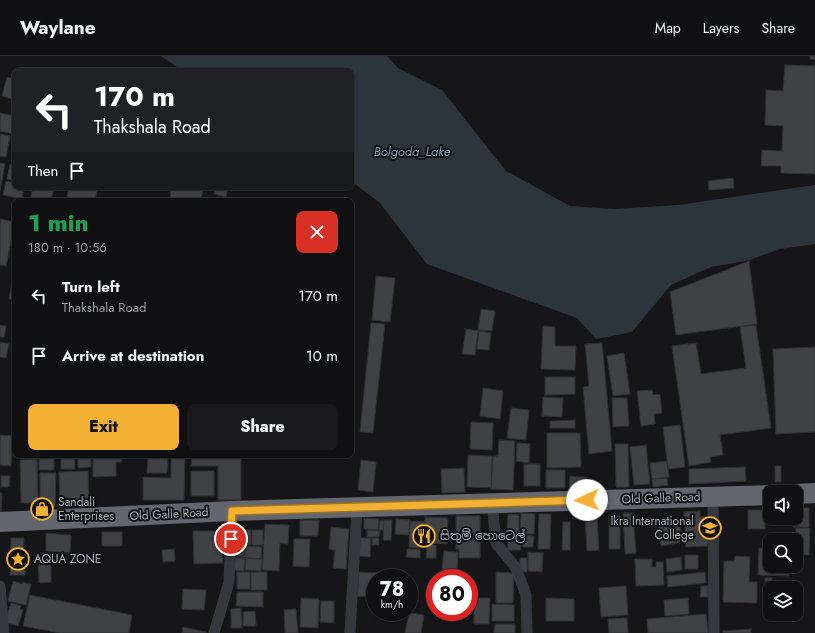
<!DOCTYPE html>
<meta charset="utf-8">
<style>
:root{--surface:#101012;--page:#19191b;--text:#f1f3f6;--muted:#9c9d9f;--line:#303032;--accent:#f2b134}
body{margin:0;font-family:Jost,"Noto Sans Sinhala",sans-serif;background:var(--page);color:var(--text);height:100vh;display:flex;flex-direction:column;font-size:15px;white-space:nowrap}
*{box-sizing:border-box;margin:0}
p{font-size:13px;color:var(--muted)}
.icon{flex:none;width:22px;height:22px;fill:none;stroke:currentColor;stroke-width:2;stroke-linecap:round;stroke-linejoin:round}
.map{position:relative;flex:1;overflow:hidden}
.drawer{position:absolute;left:12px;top:142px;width:342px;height:260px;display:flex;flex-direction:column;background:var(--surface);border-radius:8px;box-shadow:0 1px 3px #0004,0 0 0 1px var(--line)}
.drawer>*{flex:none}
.guide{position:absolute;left:12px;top:12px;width:342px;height:122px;border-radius:8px;box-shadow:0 1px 3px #0004,0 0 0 1px var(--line);background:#202124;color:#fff;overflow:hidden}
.tools{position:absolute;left:763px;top:429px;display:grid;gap:8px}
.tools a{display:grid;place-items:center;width:40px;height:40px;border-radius:8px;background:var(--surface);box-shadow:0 1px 3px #0004,0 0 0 1px var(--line);font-size:20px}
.speed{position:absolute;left:366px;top:513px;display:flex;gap:8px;font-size:20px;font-weight:700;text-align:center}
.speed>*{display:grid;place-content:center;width:52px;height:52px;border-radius:50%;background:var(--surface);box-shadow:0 1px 3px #0004,0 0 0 1px var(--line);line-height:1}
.speed small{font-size:10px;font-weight:400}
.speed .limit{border:6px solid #d22;background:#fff;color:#111}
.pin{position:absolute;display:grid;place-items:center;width:34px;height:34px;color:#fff;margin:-17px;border:2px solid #fff;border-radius:50%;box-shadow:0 1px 4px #0007}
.me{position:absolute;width:44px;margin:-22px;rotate:268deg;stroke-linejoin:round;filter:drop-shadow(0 0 3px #0008)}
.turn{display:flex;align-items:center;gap:14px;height:84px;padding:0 16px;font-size:18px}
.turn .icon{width:52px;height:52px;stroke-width:2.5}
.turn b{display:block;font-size:28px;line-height:34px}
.then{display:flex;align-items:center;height:38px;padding:0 16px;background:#0003;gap:8px;font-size:15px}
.round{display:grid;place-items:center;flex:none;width:42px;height:42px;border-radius:8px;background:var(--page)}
.head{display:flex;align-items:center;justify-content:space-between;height:68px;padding:0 16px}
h1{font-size:24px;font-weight:800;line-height:30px;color:#1e9e55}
.button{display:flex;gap:8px;margin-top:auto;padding:8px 16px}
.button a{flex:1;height:46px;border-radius:8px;background:var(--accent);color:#111;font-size:16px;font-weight:800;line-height:46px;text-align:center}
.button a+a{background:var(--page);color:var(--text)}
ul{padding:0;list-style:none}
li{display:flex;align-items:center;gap:12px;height:60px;padding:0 16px}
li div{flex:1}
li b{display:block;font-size:15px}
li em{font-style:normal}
header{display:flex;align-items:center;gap:24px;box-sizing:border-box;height:56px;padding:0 20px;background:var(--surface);border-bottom:1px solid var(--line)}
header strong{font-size:19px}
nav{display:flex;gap:22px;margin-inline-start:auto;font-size:14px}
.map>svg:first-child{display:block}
</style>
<header>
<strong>Waylane</strong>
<nav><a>Map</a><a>Layers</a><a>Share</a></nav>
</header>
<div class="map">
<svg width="815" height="577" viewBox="0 0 815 577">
<rect width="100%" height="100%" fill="#161618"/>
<path fill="#2c353c" d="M161 0H387L398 12 442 34 506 115 570 150 614 153 678 149 815 129V188L780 193 750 204 711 211 671 229 632 276 596 283 577 262 427 208 379 146 351 125V15H183Z"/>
<path fill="#404145" stroke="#303034" d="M810 0H815V4L810 3Z
M785 9 815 10V118L781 117V110H761L762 94 782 95 783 70 765 69 766 34 783 35Z
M7 21 15 23V44L2 40Z
M0 57 15 60V70L13 78 0 75Z
M0 78 10 80 6 101 0 100Z
M15 93V106L12 105Z
M0 107 5 108 0 135Z
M10 108 15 109V124L7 123Z
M733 122 734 132 709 134 708 125Z
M6 125 15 127V131H24L22 143 3 139Z
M33 131H54L51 145H30Z
M69 131H84L97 134 95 145H66Z
M171 131 203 132 201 145H170Z
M215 131H228L226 141 214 138Z
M0 163 15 166 6 210 0 209Z
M749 205 757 268 676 279 670 236Z
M14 215H15V245L9 243Z
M376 220 395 222 390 266 372 264Z
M481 253 495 255 492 275 478 274Z
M371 267 385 268 373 377 360 376Z
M0 269 6 270 4 281H0Z
M756 269 771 372 720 379 723 399 710 401 711 406 689 410 672 290 696 287 701 318 746 312 740 271Z
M543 270 555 271V290H576L575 314 541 313Z
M466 273 478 275 475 299 462 298Z
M479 275 491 277 489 294 477 293Z
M0 286 9 288 6 302 0 301Z
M602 287 612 395 589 398 583 331 589 330 585 288Z
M815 291V376L776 378 773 293Z
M624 297 630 338 613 340 607 300Z
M545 321H575V338L545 339Z
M483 332 503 335 500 363 480 360Z
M652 334 653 339 660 338 662 357 654 358 655 368 641 370 637 335Z
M543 341 563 342 562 361 542 360Z
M612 342H627L629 370 613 371Z
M511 352 529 354 526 384 507 382Z
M575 364V372H550V365Z
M471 366 493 367 492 394 470 393Z
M680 369 685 411 668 413 663 371Z
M547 377H580L581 411 547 412Z
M0 379 13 380 11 410 0 409Z
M499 384 515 385 513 434 491 433 493 400H498Z
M517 387 530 388 529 407 516 405Z
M615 388H628L629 431H616Z
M646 389 650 428 634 429 630 391Z
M39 399H54V414H39Z
M61 399H74L75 413H61Z
M78 399H91V411L78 412Z
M93 399H121L122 406H116V420L93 421Z
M148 399 168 400 167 417H147Z
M171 399H185L184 444H143V421L171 422Z
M192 399H241V444H218V410H191Z
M468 399 492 400 491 432 467 431Z
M37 403 38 447H21L20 404Z
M361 404 376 406 373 436 358 434Z
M667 405 669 421 652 423 650 407Z
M524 408H540V430H524Z
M775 410H781V426H775Z
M745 411 746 425 689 428V413Z
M464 412 465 436 442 437 441 413Z
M546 414H565V432H546Z
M88 415 89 448 60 449 59 416Z
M191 415H214V440H191Z
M40 417H56L55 451H40Z
M1 420H10L9 431H1Z
M570 420 587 421 586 434 569 432Z
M667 422 668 429 653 431 652 423Z
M0 436 2 437 1 457H0Z
M796 452H809V471H793V462H796Z
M748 454H765V473H748Z
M700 455V461H706V470H698L699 480 707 479 708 490 686 491 684 456Z
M521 457 535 458 534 478H520Z
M623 457H633L636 497 625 498Z
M508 458 519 459V478L507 477Z
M539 458H551L550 493H538Z
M597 459 599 494 587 495 585 460Z
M456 460H480V502H459V493H456Z
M609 460H620V493H609Z
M425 461 448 462 447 488 424 487Z
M364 462 379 463 378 474 364 473Z
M672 462 673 471 680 470 683 486 661 490 657 464Z
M396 463 410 464 409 479 395 478Z
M300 464H319L318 480H300Z
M380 464H384L383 474H379Z
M384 464H392L391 484H383Z
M410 465 424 466 423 492 409 491Z
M563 466H570V494H562Z
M265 468 289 469 288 488 280 487 279 515 262 514Z
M331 471 349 473 346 513 333 512 335 494 329 493Z
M796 472H810L809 499 796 498Z
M236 474H244V490H236Z
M245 474H251V489H245Z
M252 474H263V489H252Z
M367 474 380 475 379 481H367Z
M193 475H222L223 507 194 508Z
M102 476H122V490H102Z
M46 477 71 479 70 497 46 495Z
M508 479 521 480V494H508Z
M523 479 534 480 533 491H523Z
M11 482H24L23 506H26L25 519H10Z
M360 482H371L370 501 359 500Z
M372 482H379V489H372Z
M294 483H310L309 511 293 510Z
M427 488 436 489V502H426Z
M245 490 262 491 261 503 245 502Z
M235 491H244V501H235Z
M759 492H770V510H789V520L758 519Z
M174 493 175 505 163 506 162 494Z
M407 493H420V502L406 501Z
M444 495 458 496 457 515 442 514Z
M528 496 543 497 542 516 528 515Z
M38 497H51V526L39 527Z
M685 499H698V513H685Z
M735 500 750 501 749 526H757V547L723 546 724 505H734Z
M681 501 682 514 667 516 666 503Z
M235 502H245L244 515 234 514Z
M246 502 262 503 261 515 245 514Z
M520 502H527V516H520Z
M635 503H652V511H656V506H663L664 529 636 530Z
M237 516H250V533H237Z
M251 516H267V534H251Z
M359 516 382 517 381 522H375V541L357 540Z
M496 516 514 517 513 547H496Z
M705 516 706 527 668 531 667 520Z
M765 522H772V532H770V534L765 533Z
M13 525 22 528V526L31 528 26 549 8 545Z
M626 530 628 559 601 561 599 532Z
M701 530H708V541H700Z
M183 533 206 534 204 554 182 553Z
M237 536H263V551L236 550Z
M30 539 132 559 129 577H60L23 570Z
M301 542 319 543 318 572 300 571Z
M474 542H490L489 568H474Z
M546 542 574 543V565H546Z
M688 542 689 558 665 560 664 544Z
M321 545H334V567L320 566Z
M11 547 21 550 20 553 23 554 18 570 5 566Z
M492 548 514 549V565H492Z
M241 552 242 572H231V553Z
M296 553 298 577H285L284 554Z
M255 555 256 570H243V556Z
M409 557 424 559 421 577H405Z
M706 558 708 577H648L647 563Z
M627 562 628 577H609L608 563Z
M495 568H515V577H494Z
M183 571 206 576V577H182Z
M751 573V577H723V575Z"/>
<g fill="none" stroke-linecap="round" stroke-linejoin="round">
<path stroke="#37383d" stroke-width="11" d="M713 440 714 577
M492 446 496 487 516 512 526 539 527 577
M0 530 4 577
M214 577 229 526 232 455
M350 577 357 451"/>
<path stroke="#63666e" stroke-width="20" d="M796 438 815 437
M0 466 232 455 770 439"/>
</g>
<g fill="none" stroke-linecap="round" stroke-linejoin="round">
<g stroke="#9d7322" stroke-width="10">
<path id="route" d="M231 483 232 455 587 444"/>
</g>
<use href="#route" stroke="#f2b134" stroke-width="7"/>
</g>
<defs>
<g id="shop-ring" transform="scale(1.15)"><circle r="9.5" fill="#111113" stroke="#f2b134" stroke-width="1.5"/><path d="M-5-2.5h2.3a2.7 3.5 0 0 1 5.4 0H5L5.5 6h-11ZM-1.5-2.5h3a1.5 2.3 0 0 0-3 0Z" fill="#f2b134"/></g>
<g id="school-ring" transform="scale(1.15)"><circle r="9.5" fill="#111113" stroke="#f2b134" stroke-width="1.5"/><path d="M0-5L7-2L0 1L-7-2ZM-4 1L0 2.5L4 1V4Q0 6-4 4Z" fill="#f2b134"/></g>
<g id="restaurant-ring" transform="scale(1.15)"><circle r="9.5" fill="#111113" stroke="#f2b134" stroke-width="1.5"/><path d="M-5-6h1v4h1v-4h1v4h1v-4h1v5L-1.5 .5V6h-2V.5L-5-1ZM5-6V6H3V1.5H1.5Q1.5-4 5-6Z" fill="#f2b134"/></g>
<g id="sight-ring" transform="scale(1.15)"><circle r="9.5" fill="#111113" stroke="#f2b134" stroke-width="1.5"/><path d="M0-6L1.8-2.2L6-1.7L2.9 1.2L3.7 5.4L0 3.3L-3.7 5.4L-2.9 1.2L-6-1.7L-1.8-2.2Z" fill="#f2b134"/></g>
</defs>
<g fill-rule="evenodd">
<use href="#shop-ring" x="42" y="453"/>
<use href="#school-ring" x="710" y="472"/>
<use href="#restaurant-ring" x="424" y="480"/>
<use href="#sight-ring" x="18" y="503"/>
</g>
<g text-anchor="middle" stroke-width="4" stroke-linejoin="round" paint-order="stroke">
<g font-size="12" fill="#a8adb8" stroke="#111113">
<text transform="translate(661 442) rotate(-2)" y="4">Old Galle Road</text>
<text transform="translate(169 458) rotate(-3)" y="4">Old Galle Road</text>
</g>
<g font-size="12" fill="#a8adb8" stroke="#111113" text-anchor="start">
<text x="58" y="450">Sandali<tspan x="58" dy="14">Enterprises</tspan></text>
<text x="694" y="469" text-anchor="end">Ikra International<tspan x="694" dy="14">College</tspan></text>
<text x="440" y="484">සිතුම් හොටෙල්</text>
<text x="34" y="507">AQUA ZONE</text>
</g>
<g font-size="13" font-style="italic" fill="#7f9bb3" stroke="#111113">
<text x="412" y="100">Bolgoda_Lake</text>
</g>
</g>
</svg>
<div class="tools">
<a><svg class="icon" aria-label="sound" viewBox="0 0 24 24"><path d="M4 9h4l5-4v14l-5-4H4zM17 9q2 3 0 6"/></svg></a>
<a><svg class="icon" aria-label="search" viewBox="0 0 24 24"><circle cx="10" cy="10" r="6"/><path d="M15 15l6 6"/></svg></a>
<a><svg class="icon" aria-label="layers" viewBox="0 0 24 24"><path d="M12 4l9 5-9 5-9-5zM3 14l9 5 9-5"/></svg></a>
</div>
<div class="speed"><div>78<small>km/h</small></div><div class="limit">80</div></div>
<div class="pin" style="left:231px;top:483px;background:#d93025"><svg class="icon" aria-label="arrive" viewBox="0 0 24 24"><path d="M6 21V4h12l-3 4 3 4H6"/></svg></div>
<svg class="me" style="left:587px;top:444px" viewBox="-20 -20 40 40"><circle r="19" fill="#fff"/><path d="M0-13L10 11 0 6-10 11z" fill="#f2b134"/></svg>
<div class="guide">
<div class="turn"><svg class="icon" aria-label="left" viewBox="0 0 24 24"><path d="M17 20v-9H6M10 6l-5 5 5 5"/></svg><div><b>170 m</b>Thakshala Road</div></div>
<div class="then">Then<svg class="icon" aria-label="arrive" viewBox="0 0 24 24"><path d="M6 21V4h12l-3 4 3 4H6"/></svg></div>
</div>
<section class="drawer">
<div class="head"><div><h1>1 min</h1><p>180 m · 10:56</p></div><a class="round" style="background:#d93025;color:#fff"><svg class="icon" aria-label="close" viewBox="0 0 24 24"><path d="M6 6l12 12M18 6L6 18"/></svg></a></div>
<ul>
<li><svg class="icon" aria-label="left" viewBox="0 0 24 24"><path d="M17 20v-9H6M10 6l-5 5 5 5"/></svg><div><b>Turn left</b><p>Thakshala Road</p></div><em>170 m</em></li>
<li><svg class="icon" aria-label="arrive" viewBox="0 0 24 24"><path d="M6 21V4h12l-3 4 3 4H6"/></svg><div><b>Arrive at destination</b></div><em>10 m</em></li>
</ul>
<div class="button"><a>Exit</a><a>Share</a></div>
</section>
</div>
